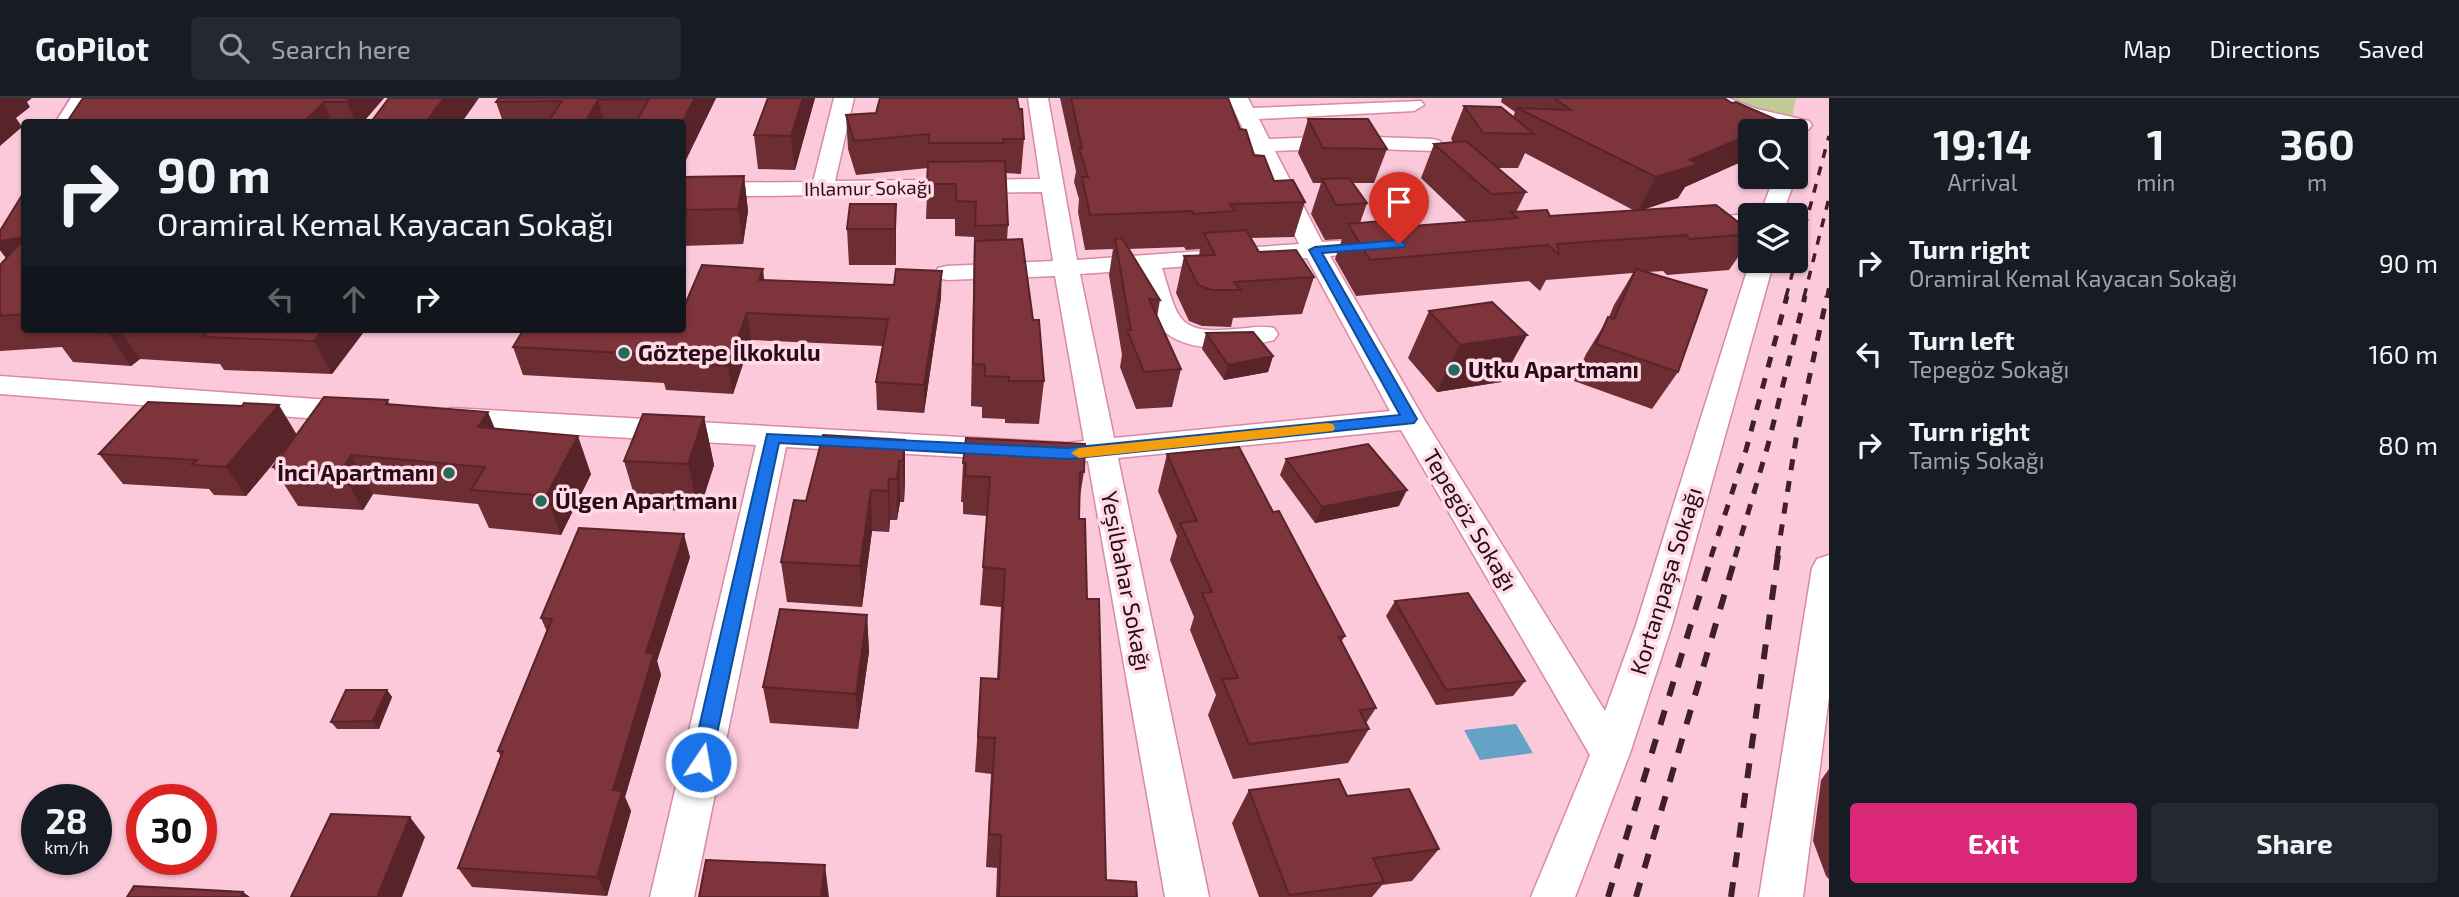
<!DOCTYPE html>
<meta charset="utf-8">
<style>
:root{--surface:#171b24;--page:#242831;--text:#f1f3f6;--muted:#9ea1a6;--line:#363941;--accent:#db2777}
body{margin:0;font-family:"Exo 2",sans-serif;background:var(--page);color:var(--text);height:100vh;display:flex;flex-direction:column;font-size:26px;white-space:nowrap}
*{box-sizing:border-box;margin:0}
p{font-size:23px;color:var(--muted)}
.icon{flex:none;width:38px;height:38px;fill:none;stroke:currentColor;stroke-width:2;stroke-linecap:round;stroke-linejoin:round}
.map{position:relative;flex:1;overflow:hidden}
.sheet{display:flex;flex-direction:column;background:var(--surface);width:630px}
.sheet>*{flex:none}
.hud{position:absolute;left:21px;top:21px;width:665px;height:214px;border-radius:7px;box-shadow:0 2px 5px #0004;background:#171b24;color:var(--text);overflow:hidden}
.controls{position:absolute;left:1738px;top:21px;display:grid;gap:14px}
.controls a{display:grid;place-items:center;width:70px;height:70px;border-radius:7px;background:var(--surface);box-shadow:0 2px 5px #0004;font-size:35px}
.speed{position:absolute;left:21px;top:686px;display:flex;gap:14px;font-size:35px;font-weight:700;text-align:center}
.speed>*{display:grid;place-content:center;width:91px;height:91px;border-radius:50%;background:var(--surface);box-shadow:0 2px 5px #0004;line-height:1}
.speed small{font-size:18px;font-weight:400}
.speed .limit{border:10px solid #d22;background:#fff;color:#111}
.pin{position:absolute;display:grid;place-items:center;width:60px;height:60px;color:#fff;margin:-72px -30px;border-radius:50% 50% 50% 0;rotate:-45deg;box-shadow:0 0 7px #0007}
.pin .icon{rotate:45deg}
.me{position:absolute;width:77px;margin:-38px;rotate:12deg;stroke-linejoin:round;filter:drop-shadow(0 0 5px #0008)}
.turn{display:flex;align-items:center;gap:24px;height:147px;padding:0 21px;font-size:32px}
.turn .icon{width:91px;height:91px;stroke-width:2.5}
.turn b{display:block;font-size:49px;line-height:60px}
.lanes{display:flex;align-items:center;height:66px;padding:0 21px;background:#0003;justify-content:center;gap:35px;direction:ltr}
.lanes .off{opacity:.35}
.eta{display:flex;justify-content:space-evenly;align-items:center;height:119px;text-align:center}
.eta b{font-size:42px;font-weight:700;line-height:49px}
.primary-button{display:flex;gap:14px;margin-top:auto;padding:14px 21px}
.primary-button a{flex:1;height:80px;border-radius:7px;background:var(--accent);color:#fff;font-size:28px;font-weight:700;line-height:80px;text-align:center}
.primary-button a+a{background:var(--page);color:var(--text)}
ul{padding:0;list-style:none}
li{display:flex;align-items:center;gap:21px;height:91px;padding:0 21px}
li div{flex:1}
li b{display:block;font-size:26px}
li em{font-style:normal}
header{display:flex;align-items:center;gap:42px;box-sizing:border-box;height:98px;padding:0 35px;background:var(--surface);border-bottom:2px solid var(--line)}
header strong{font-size:33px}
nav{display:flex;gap:38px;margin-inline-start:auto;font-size:24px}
.search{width:490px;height:63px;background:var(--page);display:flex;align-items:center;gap:18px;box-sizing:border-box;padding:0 24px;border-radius:7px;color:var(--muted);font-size:26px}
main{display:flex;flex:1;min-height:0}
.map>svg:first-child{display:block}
</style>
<header>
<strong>GoPilot</strong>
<div class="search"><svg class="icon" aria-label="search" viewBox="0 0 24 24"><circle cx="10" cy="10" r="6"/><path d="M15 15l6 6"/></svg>Search here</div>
<nav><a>Map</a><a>Directions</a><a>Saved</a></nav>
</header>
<main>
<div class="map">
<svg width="1829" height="799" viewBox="0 0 1829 799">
<rect width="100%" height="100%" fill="#fcc9da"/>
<path fill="#c1cb97" d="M1717 0H1796L1792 21Z"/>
<path fill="#64a2c7" d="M1516 626 1533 655 1480 662 1464 632Z"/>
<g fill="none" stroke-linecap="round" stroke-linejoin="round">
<g stroke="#d989a6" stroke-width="3">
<path id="minor" d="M834 0H854L835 83 1040 81 1028 0H1048L1077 162 1299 146 1228 0H1248L1253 10 1421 3 1424 7 1414 13 1259 21 1269 41 1345 38 1433 41 1440 43 1443 47 1440 51 1433 53 1345 50 1275 53 1322 144 1381 140 1389 142 1393 147 1389 152 1330 158 1424 321 1605 613 1636 527 1750 163H1774L1672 527 1630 655 1575 799H1531L1590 657 1401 332 1118 360 1209 799H1165L1088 363 1067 365 786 349 694 799H650L756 347 451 330 441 327 436 320 441 313 451 310 1067 345 1084 343 1055 178 947 182 938 180 935 175 938 170 947 168 1053 163 1042 94 682 99V85L813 84ZM1307 160 1390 313 1114 340 1080 176 1138 172C1143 189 1146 209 1156 224 1180 259 1239 251 1274 242L1278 236 1274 230C1261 227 1249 230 1235 231 1176 237 1178 220 1162 170Z
M1700 0H1728L1757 11 1809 23 1812 27 1809 31 1802 33 1744 20 1703 4Z
M1796 78V79L1782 117H1760L1774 79Z
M1750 116 1755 117H1750V130H1742L1750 137V145C1734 151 1719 137 1709 124L1713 119Z
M0 278 357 304 367 307 371 314 367 321 357 324 0 296Z
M1829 457V599L1803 799H1759L1812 470 1817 461Z"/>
</g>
<g stroke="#d989a6" stroke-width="4">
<path id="major" d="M71 0H95L80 24H56Z"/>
</g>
<use href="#minor" fill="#fff" fill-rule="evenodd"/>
<use href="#major" fill="#fff" fill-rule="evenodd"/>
<path stroke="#3f1f2c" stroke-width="3.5" stroke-dasharray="9 9" stroke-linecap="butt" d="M1786 199 1829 38
M1804 199 1829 100
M1827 199 1829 188"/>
<path stroke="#3f1f2c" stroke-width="5" stroke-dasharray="11 11" stroke-linecap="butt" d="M1711 459 1746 352 1787 198
M1735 459 1768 347 1805 198
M1777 459 1796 341 1827 198"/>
<path stroke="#3f1f2c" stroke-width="6" stroke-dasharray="15 15" stroke-linecap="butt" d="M1608 799 1712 457
M1636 799 1736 457
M1731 799 1778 457"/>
</g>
<path fill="#6c2d33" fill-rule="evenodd" d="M83 0H384L365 22 366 24H67Z
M716 0 682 70V24H503L496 4Z
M815 0 795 72 758 71 754 37Z
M1060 0H1228L1240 31 1254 57 1274 83 1305 104 1294 139 1251 140 1259 154 1314 179 1302 216 1233 220 1231 229 1202 228 1189 223 1176 195 1184 158H1199L1200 151 1186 152 1184 149 1128 151 1160 202 1157 219 1181 271 1172 309 1136 311 1120 269 1122 257 1109 177 1113 151 1085 152 1078 114 1079 101 1074 84 1076 73Z
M1502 0H1724L1750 33V55L1747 57 1743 63 1685 89 1678 100 1641 112 1750 133V142L1729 172 1667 177 1663 173 1648 174 1678 274 1652 311 1574 283 1586 256 1609 219 1614 207 1633 175 1546 182 1540 193 1529 183 1356 198 1335 161 1342 141 1325 142 1311 116 1321 85H1313L1298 55 1308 21 1387 51 1374 85H1353L1367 105 1360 125 1385 130 1467 124 1421 80 1434 46 1453 44 1451 41 1464 8 1513 19 1515 14 1501 4ZM1525 55 1635 113 1550 118 1516 114 1526 94 1497 70H1518Z
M876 15 1024 41 1021 76 1005 75 1008 127 1007 142 1033 222 1044 283 1039 326 1005 325V321L982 320V309L971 308 974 139 955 138V121H926L928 70 856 77 848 51 846 17Z
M744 78 748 113 743 146 682 148V79Z
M24 94V231H366L332 276 224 272 220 266 140 261 131 268 73 264 62 249 0 253V167L6 160 0 152V133Z
M896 106V167H849L847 131Z
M764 182 941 200 924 315 877 312 876 284 883 248 751 242 733 296 666 292 664 285 523 277 513 249 684 209Z
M1429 213 1527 237 1501 284 1437 294 1408 260Z
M1206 235 1273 258 1268 274 1224 282 1202 251Z
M388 302 389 306 495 331 591 376 561 437 489 430 478 406 373 396 363 412 298 408 273 369 293 342 246 398 214 397 209 391 123 386 99 356 297 337Z
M704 319 714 367 699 414 638 410 624 363Z
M905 342V382L904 404H900L897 422H890L889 434 872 433 862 509 787 504 781 464 806 403Z
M1167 356 1273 414 1345 538 1341 544 1376 610 1366 625 1369 631 1348 665 1233 681 1208 617 1216 597 1190 532 1194 519 1170 462 1177 438 1158 393Z
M1286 361 1399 408 1315 425 1280 377Z
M963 365 1084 374 1080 398 1079 421 1087 501 1106 782 1137 799H996L997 770 986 769 991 676 975 674 981 580 997 581 1001 509 980 507 987 418 963 416V404H961Z
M690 459 657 563 661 577 625 699 631 713 607 798 472 789 458 770 501 659 498 653 547 534 541 520Z
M1395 503 1525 583 1513 598 1436 607 1386 518Z
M867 517 869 554 858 631 770 625 763 589Z
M387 592 392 599 379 631H337L331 624Z
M1829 671V781L1826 778 1813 743 1821 682Z
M1249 692 1347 698 1439 751 1412 783 1382 787 1372 799H1259L1232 725Z"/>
<path fill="#582429" d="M0 0H32L27 4 30 9 16 20 22 29 0 48Z
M351 0H384L365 22 366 24H355L347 4Z
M444 0H479L462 24H426Z
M695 0H716L682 70V24Z
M803 0H815L795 72 791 38Z
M598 2 604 24H585Z
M324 4 332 24H304Z
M1775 21 1767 33H1756L1759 28Z
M1750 36V55L1747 57 1743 63 1685 89 1678 100 1637 114 1656 79 1690 62Z
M744 78 748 113 743 146 738 111Z
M896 106V167L895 131Z
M24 139V175L18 176 0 152V143Z
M763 171 766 198 759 182Z
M942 173 941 200 924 315V287Z
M747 215 751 242 733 296 728 268Z
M112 231H119L140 261 131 268 108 235Z
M323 231H366L332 276 314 243Z
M1527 237 1501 284 1437 294 1460 247Z
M1273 258 1268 274 1224 282 1228 267Z
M279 307 297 337 246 398 226 369Z
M488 314 504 353 478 329Z
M704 319 714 367 699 414 688 366Z
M578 338 591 376 561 437 546 398Z
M905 342V382L904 404 903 363Z
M351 357 373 396 363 412 341 373Z
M899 363 900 404 897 422V381Z
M889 381 890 422 889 434 888 393Z
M871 392 872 433 862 509 860 468Z
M1407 392 1399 408 1315 425 1322 409Z
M684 436 690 459 657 563 661 577 625 699 631 713 607 798 597 779 613 692 646 555Z
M867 517 869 554 858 631 856 596Z
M387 592 392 599 379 631 373 623Z
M410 719 425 739 402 799H377Z
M825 767 829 799H821Z
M243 794 250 799H241Z"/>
<path fill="#7e343b" stroke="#582429" stroke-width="2" d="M83 0H351L347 4H324L304 24H67Z
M389 0H444L426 24H371Z
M499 0H695L682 24H636L649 1 598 2 585 24H548L562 3 496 4Z
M768 0H803L791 38 754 37Z
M880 0H1017L1019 11H1022L1024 41H1003L1004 45H929V36L854 43 846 17 876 15Z
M1071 0H1228L1240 31 1246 32 1254 57 1264 58 1274 83 1293 82 1305 104 1230 106 1235 113 1194 116 1192 113 1090 117 1082 79H1088L1079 50H1082Z
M1554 0H1724L1732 5 1736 4 1775 21 1759 28 1764 30 1757 33H1750V36L1690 62 1699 66 1656 79 1517 10 1571 12Z
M1464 8 1501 9 1534 36 1483 35Z
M1308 21H1368L1387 51 1323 50Z
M1466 43 1526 94 1491 96 1434 46Z
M1005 63 1008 127 975 128 976 104 956 103V86H927L928 64Z
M744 78 738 111 682 112V79Z
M1349 80 1367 105 1336 107 1322 81Z
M24 94V139L0 143V133Z
M850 106H896L895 131H847Z
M1716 107 1750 133V136L1690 141 1686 137 1557 146 1559 157 1548 147 1370 162 1348 126 1380 123 1385 130 1518 120 1511 114 1547 112 1550 118Z
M1246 132 1259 154 1296 152 1314 179 1234 184 1241 192H1211L1198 187 1184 158 1215 157 1204 135Z
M1122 140 1160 202 1149 201 1181 271 1144 274 1127 232H1131L1115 141Z
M24 141V216L0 218V167Z
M1022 141 1033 222H1039L1044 283H1009V279L985 278V267L973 266 975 143Z
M702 167 763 171 759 182 894 187 896 171 942 173 924 287 876 284 888 221 747 215 728 268 659 264 662 257 513 249 524 231H682V209H684Z
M1636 171 1707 192 1678 274 1596 246 1608 219 1614 221Z
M1492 204 1527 237 1460 247 1429 213Z
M57 231H112L108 235Z
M170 231H323L314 243 203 239 208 234Z
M1253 234 1273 258 1228 267 1206 235Z
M324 299 388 302 386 306 488 314 478 329 578 338 546 398 471 392 485 369 351 357 341 373 273 369Z
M148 304 242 308 244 305 279 307 226 369 192 367 197 362 99 356Z
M643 316 704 319 688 366 624 363Z
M823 337 905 342 903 363H899L897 381H889L888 393 871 392 860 468 781 464 794 402 806 403Z
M966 340 1085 346 1084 374H1080L1079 421H1085L1087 501H1099L1106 782 1136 784 1137 799H999L1001 737 989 736 995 640 978 639 981 580 999 581 1005 471 983 469 990 379 965 378 966 365H963Z
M1368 346 1407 392 1322 409 1286 361Z
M1239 349 1273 414 1279 413 1345 538 1339 539 1376 610 1359 612 1369 631 1249 646 1222 581 1238 580 1202 495 1212 494 1180 425 1197 423 1167 356Z
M579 430 684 436 646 555H654L613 692 622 693 597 779 458 770 503 653H498L552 521 541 520Z
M1468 495 1525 583 1446 592 1395 503Z
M780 511 867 517 856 596 763 589Z
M346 592H387L373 623 331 624Z
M1339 681 1347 698 1409 691 1439 751 1373 760 1384 784 1289 797 1249 692Z
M331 716 410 719 377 799H291Z
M706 762 825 767 821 799H699Z
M134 788 243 794 241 799H127Z"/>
<path fill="#1a73e8" stroke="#114b97" stroke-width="2" d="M1399 142 1405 146 1404 149 1322 155 1417 321 1414 325 1067 361 779 345 711 664 708 670 701 673 694 670 691 664 767 336 1067 350 1400 317 1309 152 1315 149Z"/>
<path fill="#f59e0b" d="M1327 325 1333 326 1335 330 1333 333 1079 360 1071 355 1079 350Z"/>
<g fill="#266a5b" stroke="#fedbe7" stroke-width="2.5">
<circle cx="624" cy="255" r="7"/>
<circle cx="1454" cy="272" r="7"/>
<circle cx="449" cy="375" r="7"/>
<circle cx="541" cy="403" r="7"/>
</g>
<g text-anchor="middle" stroke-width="7" stroke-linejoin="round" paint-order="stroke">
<g font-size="19" fill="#290c18" stroke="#fedbe7">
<text transform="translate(868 90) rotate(-1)" y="7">Ihlamur Sokağı</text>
</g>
<g font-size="23" font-weight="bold" fill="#290c18" stroke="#fedbe7" text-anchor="start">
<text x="638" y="263">Göztepe İlkokulu</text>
<text x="1468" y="280">Utku Apartmanı</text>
<text x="435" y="383" text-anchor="end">İnci Apartmanı</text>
<text x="555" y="411">Ülgen Apartmanı</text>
</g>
<g font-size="23" fill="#290c18" stroke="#fedbe7">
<text transform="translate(1470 422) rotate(59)" y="8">Tepegöz Sokağı</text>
<text transform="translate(1126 483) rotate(79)" y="8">Yeşilbahar Sokağı</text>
<text transform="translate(1666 483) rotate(-73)" y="8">Kortanpaşa Sokağı</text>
</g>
</g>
</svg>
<div class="controls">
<a><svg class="icon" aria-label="search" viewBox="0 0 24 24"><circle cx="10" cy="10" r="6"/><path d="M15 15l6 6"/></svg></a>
<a><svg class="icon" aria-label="layers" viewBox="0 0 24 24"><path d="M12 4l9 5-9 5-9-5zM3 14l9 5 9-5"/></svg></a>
</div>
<div class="speed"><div>28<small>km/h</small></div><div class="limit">30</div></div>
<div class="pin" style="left:1399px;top:146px;background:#d93025"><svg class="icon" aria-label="arrive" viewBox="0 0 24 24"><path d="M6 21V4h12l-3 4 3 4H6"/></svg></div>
<svg class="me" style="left:701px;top:664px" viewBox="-20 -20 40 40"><circle r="17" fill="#1a73e8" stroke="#fff" stroke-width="3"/><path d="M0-11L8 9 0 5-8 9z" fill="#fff"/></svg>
<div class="hud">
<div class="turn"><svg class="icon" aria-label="right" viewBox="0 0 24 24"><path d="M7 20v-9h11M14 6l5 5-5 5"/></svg><div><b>90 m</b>Oramiral Kemal Kayacan Sokağı</div></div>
<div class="lanes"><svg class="icon off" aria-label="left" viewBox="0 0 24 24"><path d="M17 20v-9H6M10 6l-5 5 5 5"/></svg><svg class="icon off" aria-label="ahead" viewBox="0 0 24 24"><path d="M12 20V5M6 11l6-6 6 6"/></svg><svg class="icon" aria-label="right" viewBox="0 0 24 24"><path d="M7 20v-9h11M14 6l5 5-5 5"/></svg></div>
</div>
</div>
<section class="sheet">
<div class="eta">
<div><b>19:14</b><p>Arrival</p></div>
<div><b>1</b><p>min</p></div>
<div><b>360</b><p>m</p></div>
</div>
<ul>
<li><svg class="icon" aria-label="right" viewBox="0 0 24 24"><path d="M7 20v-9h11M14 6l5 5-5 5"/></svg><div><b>Turn right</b><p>Oramiral Kemal Kayacan Sokağı</p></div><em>90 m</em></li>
<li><svg class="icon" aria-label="left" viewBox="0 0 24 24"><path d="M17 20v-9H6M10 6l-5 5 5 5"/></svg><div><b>Turn left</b><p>Tepegöz Sokağı</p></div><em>160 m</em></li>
<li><svg class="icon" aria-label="right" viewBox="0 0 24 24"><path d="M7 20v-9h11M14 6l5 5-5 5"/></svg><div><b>Turn right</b><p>Tamiş Sokağı</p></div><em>80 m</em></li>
</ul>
<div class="primary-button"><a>Exit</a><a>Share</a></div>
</section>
</main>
